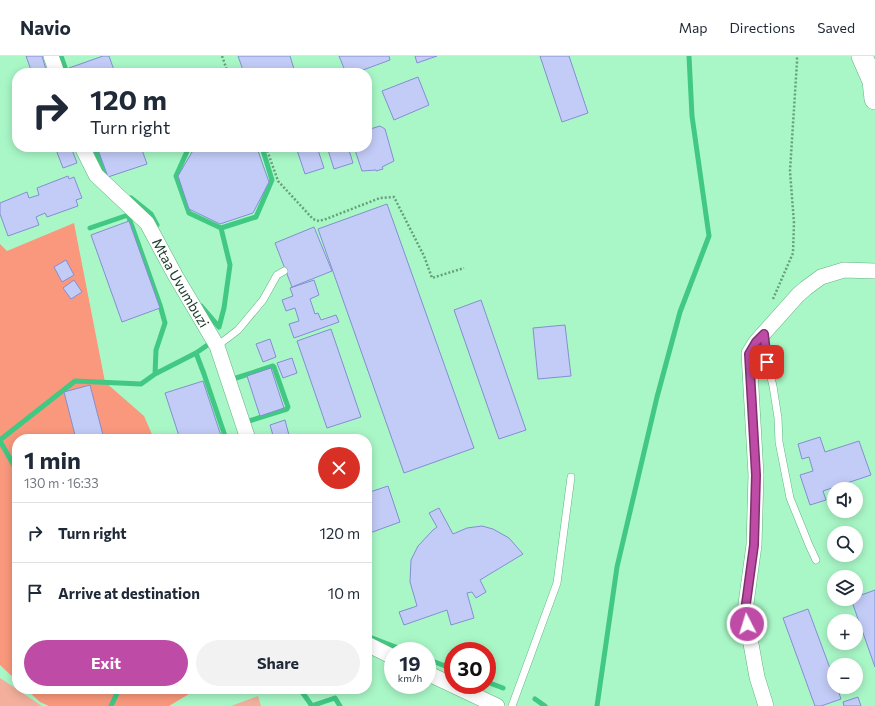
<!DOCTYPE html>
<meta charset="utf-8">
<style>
:root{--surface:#fff;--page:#f2f2f3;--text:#1f2937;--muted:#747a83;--line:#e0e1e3;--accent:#be4ca6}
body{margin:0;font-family:Commissioner,sans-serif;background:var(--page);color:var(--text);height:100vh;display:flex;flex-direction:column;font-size:15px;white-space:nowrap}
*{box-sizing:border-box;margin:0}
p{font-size:13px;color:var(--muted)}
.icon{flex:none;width:22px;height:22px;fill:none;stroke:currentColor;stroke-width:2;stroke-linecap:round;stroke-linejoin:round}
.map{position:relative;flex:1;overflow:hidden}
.panel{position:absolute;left:12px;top:378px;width:360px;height:260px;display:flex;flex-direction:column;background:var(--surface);border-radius:16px;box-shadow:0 2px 10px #0003}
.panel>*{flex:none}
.guide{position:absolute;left:12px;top:12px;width:360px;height:84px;border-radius:16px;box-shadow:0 2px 10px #0003;background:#fff;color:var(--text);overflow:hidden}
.tools{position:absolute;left:827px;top:426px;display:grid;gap:8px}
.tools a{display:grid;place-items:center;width:36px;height:36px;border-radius:50%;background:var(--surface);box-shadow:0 2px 10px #0003;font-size:20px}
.speed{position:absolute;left:384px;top:586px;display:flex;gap:8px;font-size:20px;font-weight:700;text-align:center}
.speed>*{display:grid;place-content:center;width:52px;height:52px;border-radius:50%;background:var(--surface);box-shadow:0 2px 10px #0003;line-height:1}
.speed small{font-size:10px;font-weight:400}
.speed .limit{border:6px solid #d22;background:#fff;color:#111}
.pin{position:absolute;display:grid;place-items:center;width:34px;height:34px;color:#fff;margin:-17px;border-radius:8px;box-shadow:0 2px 6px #0006}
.me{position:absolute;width:44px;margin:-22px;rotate:355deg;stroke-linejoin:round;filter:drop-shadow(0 0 3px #0008)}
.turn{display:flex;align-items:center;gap:14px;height:84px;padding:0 12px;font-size:18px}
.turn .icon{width:52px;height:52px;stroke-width:2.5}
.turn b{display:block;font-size:28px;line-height:34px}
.round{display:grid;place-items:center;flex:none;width:42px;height:42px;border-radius:21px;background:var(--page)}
.head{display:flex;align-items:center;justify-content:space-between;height:68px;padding:0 12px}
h1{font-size:24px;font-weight:700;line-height:30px}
.action{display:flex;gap:8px;margin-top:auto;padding:8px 12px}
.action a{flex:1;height:46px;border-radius:24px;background:var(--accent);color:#fff;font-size:16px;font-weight:700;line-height:46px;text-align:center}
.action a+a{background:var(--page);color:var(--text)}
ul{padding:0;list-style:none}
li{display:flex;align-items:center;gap:12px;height:60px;padding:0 12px;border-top:1px solid var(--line)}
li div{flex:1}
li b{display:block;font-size:15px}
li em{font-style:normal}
header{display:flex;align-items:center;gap:24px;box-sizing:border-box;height:56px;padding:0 20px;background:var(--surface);border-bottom:1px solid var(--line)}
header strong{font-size:19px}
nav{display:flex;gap:22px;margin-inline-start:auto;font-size:14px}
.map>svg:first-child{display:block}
</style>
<header>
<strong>Navio</strong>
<nav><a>Map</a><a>Directions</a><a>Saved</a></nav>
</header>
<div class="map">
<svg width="875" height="650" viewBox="0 0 875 650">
<rect width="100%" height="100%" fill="#a9f7c7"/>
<path fill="#f3af9c" d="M0 622 42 650H0Z
M258 640 261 650H231Z"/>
<path fill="#f9987c" d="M74 167 105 326 144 360 154 383H17V625L0 609V188L7 195Z
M26 633H193L194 635 169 650H49L40 646Z"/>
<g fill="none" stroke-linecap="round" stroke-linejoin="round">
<path stroke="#41c883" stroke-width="5" d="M61 0 67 17
M94 91 107 122
M189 91 176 120 189 157 221 172 256 161 272 124 262 91
M131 142 151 158 157 169
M90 172 128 159 160 249 165 267 156 294 155 318
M201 250 219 271 224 252 230 209 221 172
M196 297 204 318 226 383
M233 323 273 310 274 311 288 351 287 353 249 365
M0 384 75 325 141 328 155 318 196 297 209 288
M0 385 17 415
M367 580 406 595
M427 603 453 613
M487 626 503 632
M300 633 312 650
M535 643 545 650
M111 650 119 633
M311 650 335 642 340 650
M597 650 617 511 657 341 680 256 709 180 692 60 689 0"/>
</g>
<path fill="#c3ccf7" stroke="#848ed2" d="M26 0H42L47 17H32Z
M103 0H109L115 17H71L69 12Z
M238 0H290L294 13 281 17H244Z
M339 0H389L390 4 355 17H346Z
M415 0H437L417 7Z
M540 0H569L588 57 562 66Z
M418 21 429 49 394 64 382 35Z
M380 70 385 73 394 105 382 111 383 113 376 115V114L362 115 354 91H367V74Z
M55 91H71L77 107 63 112Z
M97 91H141L147 108 108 121Z
M195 91H254L257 92 269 126 253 157 220 168 189 153 178 120Z
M296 91H317L324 112 305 118Z
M338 91H348L353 107 334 113 328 94Z
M68 120 69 123 74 121 82 142 76 144 78 150 47 161 45 157 36 161 39 169 8 180 0 158V147L27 136 29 142 39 139 37 132Z
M387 148 474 392 404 417 318 173Z
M129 165 160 252 122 266 91 179Z
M314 171 332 215 292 231 275 187Z
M66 204 74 219 62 226 54 211Z
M74 224 82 236 71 243 63 232Z
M314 224 319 239 310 243 315 258 318 257 321 264 336 259 339 266 294 282 289 268 299 265 295 252 286 255 282 244 293 240 290 232Z
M481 244 526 374 499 383 454 254Z
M565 269 571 320 538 323 533 272Z
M331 273 361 361 327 372 297 285Z
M270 283 276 301 263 306 256 288Z
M292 302 297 317 283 322 277 307Z
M271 312 284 352 260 360 247 320Z
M203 325 222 383H180L165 337Z
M90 329 104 383H76L64 336Z
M285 364 290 383H274L270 369Z
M820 381 825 396 859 385 871 419 823 435 826 444 810 449 800 419 813 415 809 401 802 403 798 388Z
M388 430 400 466 367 478V437Z
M439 452 453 478 467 472 482 470 493 473 509 482 523 498 480 524 486 536 476 542 472 536 467 537 474 562 451 569 447 554 404 569 399 556 417 550 410 526 411 504 418 490 433 474 437 471 429 457Z
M875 534V611L851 543H856V541Z
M808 553 834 623V631H837L841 643 821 650H815L783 562Z
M858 641 861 650H844L843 646Z"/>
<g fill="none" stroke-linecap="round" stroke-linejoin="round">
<g stroke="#64b184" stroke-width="8">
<path id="lane" d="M764 278 767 306 773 330 778 362 779 386 790 442 809 489 816 504
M217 290 238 274 263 244 277 219 284 215
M512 650 557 527 571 421"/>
</g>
<g stroke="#64b184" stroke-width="16">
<g id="street">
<path d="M51 0 57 17"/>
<path id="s1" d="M82 91 96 119 147 167 175 219 217 290 248 383"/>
<path d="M367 588 393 601"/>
<path d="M427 617 497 650"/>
<path d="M766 650 757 621 745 555 754 489 756 419 749 297 756 286 798 239 806 232 821 221 844 214 875 215"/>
</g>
</g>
<g stroke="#64b184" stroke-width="22">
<path id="secondary" d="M862 0 873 25 875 43"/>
</g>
<path stroke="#669f7c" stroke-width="2.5" stroke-dasharray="2 2" stroke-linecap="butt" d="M222 0 228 17
M266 91 278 125 313 163 319 165 326 163 380 142 394 141 424 200 432 222 464 212
M773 243 793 197 794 167 790 115 797 6V0"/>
<use href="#lane" stroke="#fff" stroke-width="7"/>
<use href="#street" stroke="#fff" stroke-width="15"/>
<use href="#secondary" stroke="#fff" stroke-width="21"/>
</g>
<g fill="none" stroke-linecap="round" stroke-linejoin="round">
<g stroke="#7c316c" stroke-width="10">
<path id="route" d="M747 568 745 555 754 489 756 419 749 298 756 286 764 278 767 306"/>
</g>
<use href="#route" stroke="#be4ca6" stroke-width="7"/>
</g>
<g text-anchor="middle" stroke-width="3.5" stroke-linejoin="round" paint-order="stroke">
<g font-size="14" fill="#183926" stroke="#a9f7c7">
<text dy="5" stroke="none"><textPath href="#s1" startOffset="170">Mtaa Uvumbuzi</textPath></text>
</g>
</g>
</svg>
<div class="tools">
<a><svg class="icon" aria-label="sound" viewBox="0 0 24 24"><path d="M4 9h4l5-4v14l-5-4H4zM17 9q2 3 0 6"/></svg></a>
<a><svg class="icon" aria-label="search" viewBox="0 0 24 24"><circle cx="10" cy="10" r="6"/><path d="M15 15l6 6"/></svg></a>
<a><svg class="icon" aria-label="layers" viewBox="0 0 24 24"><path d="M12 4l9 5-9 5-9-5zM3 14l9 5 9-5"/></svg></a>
<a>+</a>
<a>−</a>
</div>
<div class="speed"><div>19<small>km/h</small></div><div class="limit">30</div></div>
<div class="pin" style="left:767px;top:306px;background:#d93025"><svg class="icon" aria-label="arrive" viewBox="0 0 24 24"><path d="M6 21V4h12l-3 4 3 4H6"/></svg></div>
<svg class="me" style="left:747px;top:568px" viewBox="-20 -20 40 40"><circle r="17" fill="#be4ca6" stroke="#fff" stroke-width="3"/><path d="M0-11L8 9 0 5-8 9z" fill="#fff"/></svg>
<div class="guide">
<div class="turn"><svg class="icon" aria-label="right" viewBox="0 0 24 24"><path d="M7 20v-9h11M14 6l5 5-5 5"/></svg><div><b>120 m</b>Turn right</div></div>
</div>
<section class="panel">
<div class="head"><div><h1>1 min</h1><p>130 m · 16:33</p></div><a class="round" style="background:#d93025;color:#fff"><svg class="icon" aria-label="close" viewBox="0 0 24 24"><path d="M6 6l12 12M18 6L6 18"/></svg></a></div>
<ul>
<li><svg class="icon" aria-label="right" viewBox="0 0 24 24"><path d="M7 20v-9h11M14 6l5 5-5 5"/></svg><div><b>Turn right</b></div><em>120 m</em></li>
<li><svg class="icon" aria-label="arrive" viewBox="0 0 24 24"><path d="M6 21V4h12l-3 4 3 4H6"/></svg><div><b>Arrive at destination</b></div><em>10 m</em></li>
</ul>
<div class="action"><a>Exit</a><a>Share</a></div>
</section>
</div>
